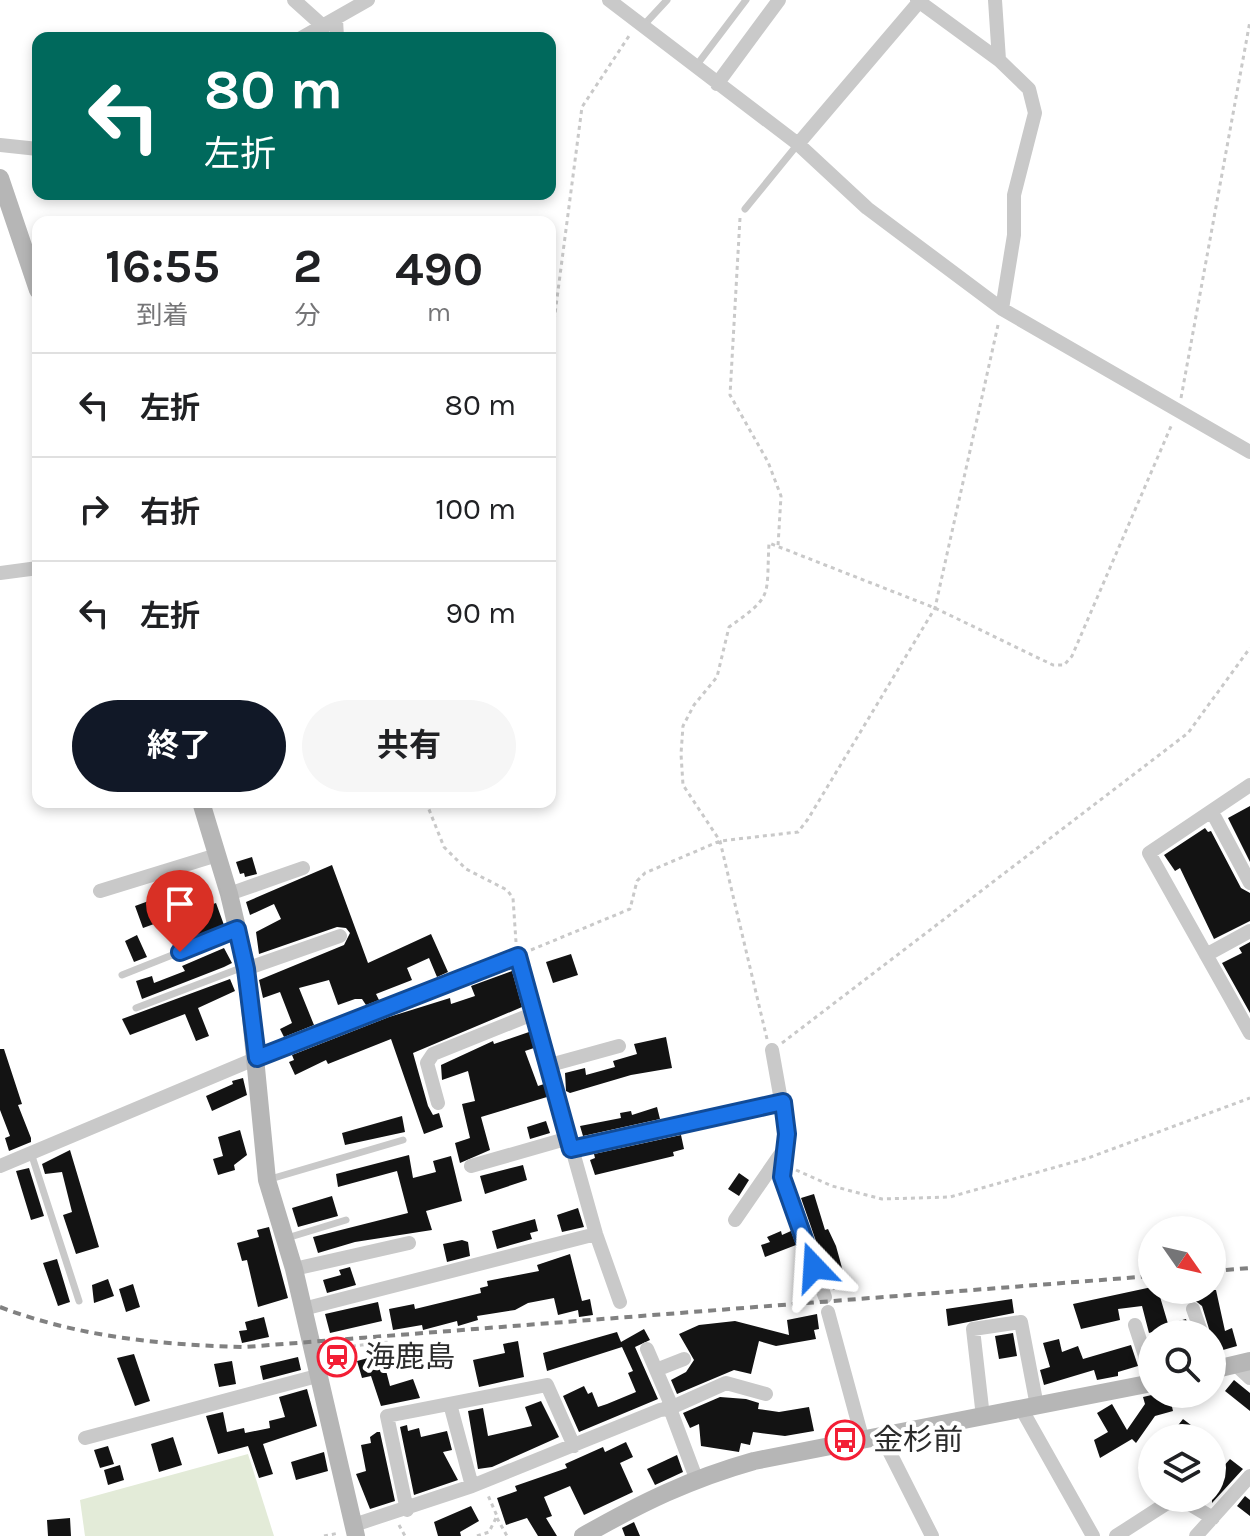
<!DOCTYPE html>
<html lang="ja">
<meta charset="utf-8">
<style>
:root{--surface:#fff;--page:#f6f6f6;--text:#202124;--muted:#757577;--line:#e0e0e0;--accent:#111827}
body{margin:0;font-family:Karla,"Noto Sans JP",sans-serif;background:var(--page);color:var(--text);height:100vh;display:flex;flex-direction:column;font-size:30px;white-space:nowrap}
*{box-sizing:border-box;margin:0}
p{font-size:26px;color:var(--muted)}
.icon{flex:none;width:44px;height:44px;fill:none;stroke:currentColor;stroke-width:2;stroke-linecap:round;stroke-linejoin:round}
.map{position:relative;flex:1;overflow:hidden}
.sheet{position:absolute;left:32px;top:216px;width:524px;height:592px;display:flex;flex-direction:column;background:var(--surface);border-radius:16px;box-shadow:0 4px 12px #0003}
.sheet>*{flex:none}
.banner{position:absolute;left:32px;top:32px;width:524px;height:168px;border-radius:16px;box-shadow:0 4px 12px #0003;background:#00695c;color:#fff;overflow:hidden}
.needle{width:52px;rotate:124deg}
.tools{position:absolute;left:1138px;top:1216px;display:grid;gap:16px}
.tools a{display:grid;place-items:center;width:88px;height:88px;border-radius:50%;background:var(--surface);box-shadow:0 4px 12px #0003;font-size:40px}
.pin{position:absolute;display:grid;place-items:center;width:68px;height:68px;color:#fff;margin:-82px -34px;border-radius:50% 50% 50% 0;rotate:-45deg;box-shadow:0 0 8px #0007}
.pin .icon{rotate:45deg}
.me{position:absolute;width:88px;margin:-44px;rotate:340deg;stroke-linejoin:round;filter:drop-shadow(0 0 6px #0008)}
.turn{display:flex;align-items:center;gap:28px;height:168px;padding:0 40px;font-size:36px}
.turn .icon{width:104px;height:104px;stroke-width:2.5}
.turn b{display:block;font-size:56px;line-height:68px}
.eta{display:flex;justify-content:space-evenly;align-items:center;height:136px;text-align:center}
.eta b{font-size:48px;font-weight:700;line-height:56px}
.primary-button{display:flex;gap:16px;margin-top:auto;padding:16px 40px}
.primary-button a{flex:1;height:92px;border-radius:48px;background:var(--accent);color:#fff;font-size:32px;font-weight:700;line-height:92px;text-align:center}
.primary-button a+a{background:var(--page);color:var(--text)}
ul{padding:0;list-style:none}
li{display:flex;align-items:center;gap:24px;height:104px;padding:0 40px;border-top:2px solid var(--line)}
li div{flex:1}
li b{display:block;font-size:30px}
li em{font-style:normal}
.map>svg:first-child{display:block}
</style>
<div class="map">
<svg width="1250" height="1536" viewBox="0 0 1250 1536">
<rect width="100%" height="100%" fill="#fff"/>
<path fill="#e3ebd8" d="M248 1454 274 1536H85L80 1500Z"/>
<path fill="#131313" d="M1250 806V862L1228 818Z
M1205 828 1208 832 1211 831 1241 888 1250 893V921L1214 939 1180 868 1175 871 1164 855Z
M252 857 257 874 245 877 244 873 240 874 236 862Z
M332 865 368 963 431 934 448 972 437 977 429 958 407 968 412 980 376 994 379 1000 366 1005 362 999H355L338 1005 329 980 299 988 314 1025 284 1037 280 1029 292 1023 280 992 263 998 259 980 344 945 350 933 346 928 337 927 259 954 256 932 281 919 274 904 250 915 246 902Z
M184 888 192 912 216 903 224 925 176 945 165 920 143 928 135 906Z
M137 935 147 957 134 962 125 941Z
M1250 942V1013L1222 963 1242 953 1239 948Z
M224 948 232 963 224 967 142 999 136 981 152 976 154 983 185 971 182 966Z
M571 954 578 975 553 983 546 962Z
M512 971 522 1007 413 1053 428 1106 433 1115 439 1113 443 1127 424 1134 391 1039 328 1064 326 1060 295 1075 289 1062 294 1060 292 1055 389 1017 450 998 451 1004 475 996 471 986Z
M230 979 235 991 198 1008 209 1036 196 1041 185 1014 130 1035 122 1019Z
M529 1032 534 1048 525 1051 538 1086 544 1084 547 1097 481 1117 490 1150 460 1163 455 1143 470 1138 462 1104 475 1101 468 1071 442 1080 441 1065 493 1041 494 1044Z
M666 1037 672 1068 631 1075 570 1093 566 1091 565 1073 585 1068 586 1075 615 1067 613 1061 637 1054 634 1044Z
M0 1049H4L22 1104 18 1105 31 1138V1142L9 1151 5 1138 10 1136 0 1110Z
M243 1078 247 1095 212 1111 206 1096 233 1084 232 1081Z
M657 1107 660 1119 583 1136 580 1126 621 1118 620 1113 631 1111 632 1115Z
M402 1116 405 1132 345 1145 342 1133Z
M546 1121 550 1133 530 1139 527 1127Z
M240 1130 247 1155 234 1165 235 1170 218 1175 213 1159 223 1156 218 1137Z
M681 1135 684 1149 673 1152 674 1156 595 1175 590 1160 595 1158 594 1154Z
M70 1150 99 1247 76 1254 63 1215 72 1212 62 1172 45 1174 42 1164Z
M409 1155 413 1178 436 1172 433 1161 451 1156 462 1201 426 1211 432 1230 355 1242 318 1253 313 1237 408 1213 397 1171 338 1187 336 1174Z
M523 1165 527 1180 485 1194 480 1176Z
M29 1168 44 1216 31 1220 16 1171Z
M739 1173 749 1180 739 1196 728 1189Z
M814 1194 825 1230 828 1229 836 1246 847 1286 833 1290 801 1198Z
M332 1196 338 1216 298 1227 292 1208Z
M578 1208 584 1227 562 1232 557 1215Z
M535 1219 538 1231 530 1233 532 1239 497 1249 492 1231Z
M269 1227 288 1298 258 1307 247 1260 242 1261 237 1243 259 1237 257 1230Z
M781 1231 782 1235 791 1231 796 1245 765 1257 761 1245 770 1242 767 1237Z
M462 1240 468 1242 470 1256 447 1262 443 1244Z
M570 1254 582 1301 590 1299 593 1315 579 1317 578 1310 558 1315 554 1298 528 1303 515 1310 477 1316 478 1320 458 1326 457 1321 423 1330 422 1325 393 1330 389 1309 414 1304 415 1309 481 1293 480 1288 488 1286 487 1281 539 1271 537 1265Z
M57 1259 70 1302 58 1306 43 1263Z
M350 1267 356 1285 327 1293 323 1280 341 1275 339 1270Z
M108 1279 114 1296 94 1303 92 1285Z
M133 1284 140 1307 126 1312 119 1289Z
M1152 1287 1158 1290 1169 1327 1149 1333 1142 1306 1118 1309 1120 1320 1081 1329 1073 1304Z
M1191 1290H1216L1225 1331 1232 1328 1237 1346 1216 1352 1202 1306 1193 1299Z
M1012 1299 1014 1313 948 1326 946 1309Z
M378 1302 382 1321 330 1333 325 1314Z
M817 1314 819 1329 814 1330 816 1339 776 1346 759 1341 751 1374 734 1370 677 1394 671 1380 686 1372 694 1360 679 1334 699 1325 735 1321 789 1335 787 1320Z
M264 1317 269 1337 242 1343 239 1331 247 1330 245 1322Z
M1186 1319 1191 1334H1174L1171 1323Z
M644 1329 650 1340 635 1347 658 1399 579 1432 563 1396 584 1386 588 1394 592 1392 598 1407 607 1404 636 1392 628 1373 633 1371 622 1347 547 1371 543 1353 617 1332 621 1342Z
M1013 1333 1017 1356 999 1359 995 1336Z
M1059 1339 1062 1352 1078 1346 1083 1359 1131 1345 1138 1366 1118 1372V1376L1097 1380 1094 1370 1044 1385 1040 1370 1050 1367 1043 1343Z
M518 1341 524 1377 479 1387 473 1360 505 1353 503 1344Z
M134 1354 150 1401 135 1406 117 1358Z
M298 1357 301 1370 263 1380 260 1366Z
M368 1358 369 1363 383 1359 390 1386 413 1379 420 1398 381 1406 371 1376 362 1378 357 1361Z
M232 1361 236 1384 219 1387 214 1364Z
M1234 1380 1250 1393V1411L1225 1391Z
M307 1389 317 1426 263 1444 273 1474 259 1478 248 1446 218 1454 206 1416 223 1412 227 1432 244 1428 245 1433 270 1428 269 1421 285 1417 279 1397Z
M1156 1394H1169L1173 1411 1155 1416 1136 1443 1132 1439 1100 1458 1094 1440 1108 1432 1097 1413 1112 1404 1127 1430 1145 1404 1143 1397Z
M720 1397 746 1399 759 1403 758 1409 779 1412 809 1407 814 1431 785 1436 753 1432 750 1445 741 1443 739 1452 701 1446 699 1424 690 1428 683 1413Z
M541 1401 559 1437 492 1467 478 1469 468 1411 483 1408 488 1436 532 1426 525 1407Z
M1183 1419 1208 1438H1168Z
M407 1425 408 1431 419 1428 421 1437 447 1431 452 1450 443 1452 458 1480 414 1495 400 1427Z
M377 1432H380L395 1501 370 1509 356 1474 366 1471 361 1445 371 1443 370 1437Z
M173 1437 182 1465 159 1472 151 1444Z
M626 1442 633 1457 620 1463 633 1492 584 1515 570 1486 544 1497 552 1516 546 1518 557 1536H538L527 1518 506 1525 497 1498 517 1491 515 1486 567 1468 565 1464 603 1447 605 1452Z
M108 1446 114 1464 100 1468 94 1450Z
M324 1452 328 1471 296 1480 291 1462Z
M677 1455 683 1472 655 1485 647 1469Z
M1230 1459 1243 1469 1212 1503V1479Z
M120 1465 124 1480 108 1485 104 1470Z
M1245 1496 1250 1500V1516L1237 1506Z
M471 1506 479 1521 460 1532 461 1536H438L434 1522Z
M70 1518 71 1536H48L47 1520Z
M634 1522 640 1536H625L622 1528Z"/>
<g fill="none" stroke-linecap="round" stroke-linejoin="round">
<path stroke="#c9c9c9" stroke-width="3" stroke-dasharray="4 4" stroke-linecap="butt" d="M740 218 730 395 768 462 781 496 778 546
M550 352 582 107 631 33
M1181 398 1250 21
M426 802 444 847 466 869 507 890 513 898 516 942
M531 950 630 909 637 881 645 873 720 841 798 832 808 819 935 608 998 325
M767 1039 720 841 683 785 681 754 683 726 694 705 717 677 729 627C774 595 766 598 769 543L935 608 1053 665H1064L1072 656 1172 424
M782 1043 1188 733 1250 648
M796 1170 832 1186 882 1199 950 1197 1088 1158 1250 1098
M336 1348 389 1342
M327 1349 336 1348 337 1370 332 1371
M497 1518 507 1536
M399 1525 405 1536
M324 1536 339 1533
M477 1536 489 1532 497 1516 487 1493"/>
<path stroke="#c9c9c9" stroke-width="7" d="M642 27 667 0
M696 66 746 0
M745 209 798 144
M122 975 235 930
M136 1008 246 966
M31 1153 79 1301
M267 1180 403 1140
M287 1238 346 1220"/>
<path stroke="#c9c9c9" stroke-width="14" d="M294 0 324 27
M609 0 798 144 867 208 1002 309 1250 452
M917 0 999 60 1029 89 1035 113 1014 195V235L1002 309
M995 0 999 60
M336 19 337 38
M301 38 368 0
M717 84 779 0
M798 144 919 2
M0 145 38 149
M0 573 38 568
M1250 785 1149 853 1250 1033
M1212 812 1250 883
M100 891 217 855
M229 894 303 868
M1206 955 1250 931
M246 969 340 936
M772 1050 787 1134 782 1177 825 1297
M550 1065 619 1046
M438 1103 427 1063 433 1054 535 1013
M571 1149 783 1102
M0 1166 257 1058 518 956 596 1234 620 1302
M471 1166 569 1138
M735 1220 782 1152
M294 1269 409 1243
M303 1309 596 1234
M1193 1309 1202 1334
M828 1312 863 1441
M1135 1325 1152 1377
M647 1349 669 1400 668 1409 726 1383 766 1394
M1236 1365 1250 1378
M656 1370 684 1359
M450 1404 472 1486
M1022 1410 1093 1536
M983 1417 973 1329 1021 1322 1037 1406
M882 1437 932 1536
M85 1438 317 1376
M1179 1498 1213 1518
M407 1510 387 1416 547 1385 574 1446
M354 1525 472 1486 660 1410 668 1409 672 1414 696 1478
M1116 1536 1175 1498
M1196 1536 1250 1476"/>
<path stroke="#b6b6b6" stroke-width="18" d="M0 178 38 290
M201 802 229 894 246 966 267 1180 294 1269 356 1536
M1212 1370 1250 1361
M583 1536C641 1503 690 1479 754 1461L1152 1383"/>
<path stroke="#818181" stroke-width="4" stroke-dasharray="8 6" stroke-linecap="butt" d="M1212 1271 1250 1268
M0 1307C79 1337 161 1345 245 1347L1152 1276"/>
</g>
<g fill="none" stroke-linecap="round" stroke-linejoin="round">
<g stroke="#114b97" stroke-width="20">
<path id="route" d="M180 952 237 929 246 969 257 1058 518 956 571 1149 783 1102 787 1134 782 1177 814 1267"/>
</g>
<use href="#route" stroke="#1a73e8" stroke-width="14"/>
</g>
<defs>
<g id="station-ring" transform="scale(2)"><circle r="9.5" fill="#fff" stroke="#f31e35" stroke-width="1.5"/><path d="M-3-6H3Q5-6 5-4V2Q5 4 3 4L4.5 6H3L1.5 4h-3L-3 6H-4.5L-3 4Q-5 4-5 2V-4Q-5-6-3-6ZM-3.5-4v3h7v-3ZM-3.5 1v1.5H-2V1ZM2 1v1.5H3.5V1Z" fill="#f31e35"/></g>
<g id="bus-ring" transform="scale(2)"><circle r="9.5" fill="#fff" stroke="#f31e35" stroke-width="1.5"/><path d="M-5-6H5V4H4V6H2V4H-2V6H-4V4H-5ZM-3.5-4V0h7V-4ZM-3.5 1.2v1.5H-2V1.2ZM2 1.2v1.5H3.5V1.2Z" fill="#f31e35"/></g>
</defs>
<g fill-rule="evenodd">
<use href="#station-ring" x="337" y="1357"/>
<use href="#bus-ring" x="845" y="1440"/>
</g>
<g text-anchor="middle" stroke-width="8" stroke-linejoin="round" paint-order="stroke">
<g font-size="30" fill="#2c2c2c" stroke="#fff" text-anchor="start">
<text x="365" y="1367">海鹿島</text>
<text x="873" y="1450">金杉前</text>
</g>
</g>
</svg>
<div class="tools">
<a><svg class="needle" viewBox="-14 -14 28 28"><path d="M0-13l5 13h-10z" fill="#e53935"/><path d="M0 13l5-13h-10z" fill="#757577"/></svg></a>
<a><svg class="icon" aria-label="search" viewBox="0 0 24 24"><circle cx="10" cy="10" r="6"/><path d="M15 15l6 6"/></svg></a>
<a><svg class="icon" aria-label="layers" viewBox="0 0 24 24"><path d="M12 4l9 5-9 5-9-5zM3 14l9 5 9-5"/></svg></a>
</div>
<div class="pin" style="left:180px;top:952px;background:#d93025"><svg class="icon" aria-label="arrive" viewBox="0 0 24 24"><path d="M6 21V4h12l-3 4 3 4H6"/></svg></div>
<svg class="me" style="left:814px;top:1267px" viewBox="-20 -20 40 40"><path d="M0-17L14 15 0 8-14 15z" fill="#1a73e8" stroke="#fff" stroke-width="4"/></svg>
<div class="banner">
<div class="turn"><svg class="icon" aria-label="left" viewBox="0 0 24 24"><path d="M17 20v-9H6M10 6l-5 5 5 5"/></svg><div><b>80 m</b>左折</div></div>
</div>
<section class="sheet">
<div class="eta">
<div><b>16:55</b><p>到着</p></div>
<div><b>2</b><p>分</p></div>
<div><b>490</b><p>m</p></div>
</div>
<ul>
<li><svg class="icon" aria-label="left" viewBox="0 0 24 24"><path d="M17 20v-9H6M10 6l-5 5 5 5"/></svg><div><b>左折</b></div><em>80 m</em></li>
<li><svg class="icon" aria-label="right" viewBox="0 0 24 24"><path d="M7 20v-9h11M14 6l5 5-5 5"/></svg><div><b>右折</b></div><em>100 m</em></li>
<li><svg class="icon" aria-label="left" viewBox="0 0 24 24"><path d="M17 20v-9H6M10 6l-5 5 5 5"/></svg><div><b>左折</b></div><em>90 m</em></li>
</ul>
<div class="primary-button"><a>終了</a><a>共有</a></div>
</section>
</div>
